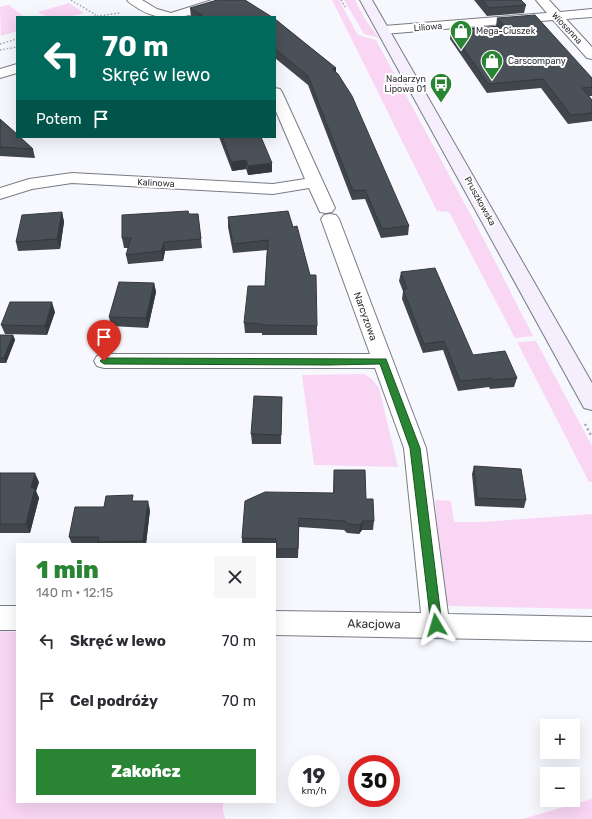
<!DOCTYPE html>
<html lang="pl">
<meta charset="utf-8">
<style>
:root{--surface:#fff;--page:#f7f7f7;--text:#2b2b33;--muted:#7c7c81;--accent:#298434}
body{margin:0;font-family:Rubik,sans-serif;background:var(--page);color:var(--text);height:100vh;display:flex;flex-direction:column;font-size:15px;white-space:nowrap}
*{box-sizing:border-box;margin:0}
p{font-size:13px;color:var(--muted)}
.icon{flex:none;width:22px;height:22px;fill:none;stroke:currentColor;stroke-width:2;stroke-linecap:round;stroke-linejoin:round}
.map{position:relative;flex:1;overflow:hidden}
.details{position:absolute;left:16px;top:543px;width:260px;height:260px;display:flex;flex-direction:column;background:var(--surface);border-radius:0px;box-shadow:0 4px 16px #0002}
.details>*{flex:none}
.hud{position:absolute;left:16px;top:16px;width:260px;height:122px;border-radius:0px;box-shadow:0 4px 16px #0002;background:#00695c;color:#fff;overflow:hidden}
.tools{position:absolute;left:540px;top:719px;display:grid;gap:8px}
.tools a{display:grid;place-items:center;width:40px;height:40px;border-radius:0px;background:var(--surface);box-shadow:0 4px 16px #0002;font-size:20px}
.speed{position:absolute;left:288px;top:755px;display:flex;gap:8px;font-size:20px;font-weight:700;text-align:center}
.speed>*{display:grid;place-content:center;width:52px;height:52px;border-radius:50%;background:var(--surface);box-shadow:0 4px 16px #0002;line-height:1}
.speed small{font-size:10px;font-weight:400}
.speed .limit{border:6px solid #d22;background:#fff;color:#111}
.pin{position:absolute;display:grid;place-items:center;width:34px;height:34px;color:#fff;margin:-41px -17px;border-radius:50% 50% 50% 0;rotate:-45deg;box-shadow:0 0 4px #0007}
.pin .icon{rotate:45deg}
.me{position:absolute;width:44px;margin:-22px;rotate:353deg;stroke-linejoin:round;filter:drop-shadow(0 0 3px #0008)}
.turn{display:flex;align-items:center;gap:14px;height:84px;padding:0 20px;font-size:18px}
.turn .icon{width:52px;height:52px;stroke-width:2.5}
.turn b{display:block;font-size:28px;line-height:34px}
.then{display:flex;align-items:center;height:38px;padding:0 20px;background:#0003;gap:8px;font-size:15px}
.round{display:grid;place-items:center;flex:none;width:42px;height:42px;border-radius:0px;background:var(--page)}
.head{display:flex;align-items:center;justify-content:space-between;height:68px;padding:0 20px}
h1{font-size:24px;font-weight:800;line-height:30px;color:var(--accent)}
.button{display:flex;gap:8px;margin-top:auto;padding:8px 20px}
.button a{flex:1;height:46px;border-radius:0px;background:var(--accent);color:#fff;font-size:16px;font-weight:800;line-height:46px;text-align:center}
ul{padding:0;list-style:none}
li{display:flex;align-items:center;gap:12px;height:60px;padding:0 20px}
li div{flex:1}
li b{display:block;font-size:15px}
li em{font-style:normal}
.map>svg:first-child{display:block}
</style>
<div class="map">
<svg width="592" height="819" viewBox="0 0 592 819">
<rect width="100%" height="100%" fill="#f7f8fe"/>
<path fill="#f9d6f3" d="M332 0H339L358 35 376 40 479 230 533 336 515 338 449 212 437 211Z
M344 0H355L365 19 379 38 364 34Z
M69 3 84 13C69 17 51 21 38 12Z
M9 5 24 17H17V31L1 36 0 7Z
M536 341 592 446V482H589L517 342Z
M364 374 372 379 379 388 398 467 314 465 302 375Z
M435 500 451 501 454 522H482L592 514V609L449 606 445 602 437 532Z
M0 631 17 632V802H223V812L226 819H0Z
M592 799V819H522Z"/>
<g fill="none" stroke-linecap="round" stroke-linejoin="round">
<g stroke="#797b84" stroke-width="2">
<path id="street" d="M127 0H142L157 9 171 13 212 0H231L229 3C200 12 168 27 139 9 135 6 130 4 127 0Z
M536 0H549L560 12 592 9V17L566 19 592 47V59L587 58 553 20 384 34 379 33 377 30 379 27 384 26 547 13Z
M17 64V73L0 78V69Z
M275 88 280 89 282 92 335 208 332 212 326 213 320 212 309 188 273 194 72 183 32 189 0 199V188L29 179 72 173 273 184 305 179 275 109Z
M330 214 336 215 339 219 426 448 448 614 592 617V641L275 635V611L421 613 404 448 375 368H104L97 366 94 361 97 356 104 354H370L321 219 324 215Z
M0 606H17V630H0Z"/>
</g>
<g stroke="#797b84" stroke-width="2">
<path id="secondary" d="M360 0H372L592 383V410L584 408Z"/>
</g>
<path stroke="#a4a5aa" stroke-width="1.5" stroke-dasharray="1.5 2" stroke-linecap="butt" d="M71 0 96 15
M341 0 346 8
M90 17 120 13
M0 44 17 39
M0 50 17 47"/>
<path stroke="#a4a5aa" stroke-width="2.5" stroke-dasharray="2 3" stroke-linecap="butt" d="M585 424 592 437"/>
<use href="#street" fill="#fff" fill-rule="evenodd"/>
<use href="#secondary" fill="#f5effd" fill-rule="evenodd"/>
</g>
<path fill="#40464c" d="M474 0H521L526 5 524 13 487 16Z
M190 8 272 17H192L191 16Z
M497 18 592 78V96H589L592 100V121L568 124 541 88 487 93 450 39 451 30 496 26Z
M275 19 336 68V72L409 226 408 235 381 238 365 199 352 200 308 85 275 58Z
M0 119 33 149 35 158 0 156Z
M219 137H261L272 172 248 175 246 169 232 171Z
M288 211 317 326V335H262V333H245L244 323 265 286 267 250 233 253 228 227V217Z
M62 212 64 222 60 249 18 251 16 242Z
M198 214 202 248 165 251 163 261 128 264 126 255 128 248H124L122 238Z
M401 272 473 355 517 378 514 387 490 389 489 387 458 391 443 350 423 353 402 299 403 291 399 281Z
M154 283 156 292 148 328 111 326 109 317Z
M55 312 47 335 5 334 1 325Z
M0 335H13L15 340 6 363H0Z
M282 397 281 444H252L251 434Z
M474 466 526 500 524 508 475 506 472 474Z
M334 470 366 499 374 521 373 530H362L359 534 347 533 344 530 299 527 298 558H276V548H275V544H242V538L333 493Z
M0 473 39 482 36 491 39 498 30 533H0Z
M135 501 150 510 146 544H72L69 537 104 507Z"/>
<path fill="#34393e" d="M336 68V76L332 69Z
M246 160V169L232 171 231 162Z
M272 163V172L248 175V166Z
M62 212 64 222 60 249 57 239Z
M164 242 165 251 163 261 161 251Z
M154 283 156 292 148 328 146 318Z
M52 302 55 312 47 335 45 326Z
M13 335 15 340 6 363 4 358Z
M35 473 39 482 36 491 39 498 30 533 26 524 31 488Z
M148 501 150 510 146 544H144L143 541Z
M363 521 362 530 359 534 360 525Z"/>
<path fill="#4b5158" stroke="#34393e" d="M217 0H245L272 17H195L202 15 190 8Z
M482 0H521L526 5 489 8Z
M535 15 592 78V87L582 88 592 100V113L571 115 543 79 488 84 451 30 504 26 497 18Z
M275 19 336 68 332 69 338 74 352 96 409 226 382 229 365 190 353 191 308 76 275 49Z
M0 119 17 134V137H20L33 149 0 147Z
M222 137H261L272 163 248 166 246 160 231 162Z
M188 211 189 214H198L201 239 164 242 161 251 126 255 131 238H122V215Z
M288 211 293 227 297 226 310 275H316L317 326 262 325V324L244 323 248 286H265L268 240 233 244 228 217Z
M62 212 57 239 16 242 22 215Z
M435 268 473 355 505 351 517 378 493 380 492 378 460 381 444 341 424 344 403 289H407L401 272Z
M119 282 154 283 146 318 109 317Z
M10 302H52L45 326 1 325Z
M0 335H13L4 358H0Z
M254 396 282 397 281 435 251 434Z
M474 466 521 469 526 500 477 498Z
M334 470H365L366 499H373L374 521H363L360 525 348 524 345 521 299 518 298 549H276V539L242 538 245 501 265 492 334 493Z
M0 473H35L31 488H35L26 524H0Z
M133 495 132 501H148L143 541 98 542 99 537H69L75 507H104L106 496Z"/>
<path fill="#298434" stroke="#1b5622" d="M104 358 386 359 420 448 442 625 440 629 436 630 432 629 431 625 410 448 380 364 329 365 104 364 100 361Z"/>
<defs>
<g id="shop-pin" transform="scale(1.15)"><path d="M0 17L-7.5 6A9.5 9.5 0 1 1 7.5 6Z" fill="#298434" stroke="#fff"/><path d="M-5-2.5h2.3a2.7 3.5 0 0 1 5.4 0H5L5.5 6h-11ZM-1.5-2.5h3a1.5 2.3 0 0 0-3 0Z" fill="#fff"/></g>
<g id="bus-pin" transform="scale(1.15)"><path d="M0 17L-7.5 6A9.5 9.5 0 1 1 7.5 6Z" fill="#298434" stroke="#fff"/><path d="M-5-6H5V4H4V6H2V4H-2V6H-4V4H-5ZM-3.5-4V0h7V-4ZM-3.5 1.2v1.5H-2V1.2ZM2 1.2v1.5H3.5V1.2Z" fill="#fff"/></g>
</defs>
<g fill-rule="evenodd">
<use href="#shop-pin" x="461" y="31"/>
<use href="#shop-pin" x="492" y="61"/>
<use href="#bus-pin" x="441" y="84"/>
</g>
<g text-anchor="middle" stroke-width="4" stroke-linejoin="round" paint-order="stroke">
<g font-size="9" fill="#2f3034" stroke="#fff">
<text transform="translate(428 27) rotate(-5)" y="3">Liliowa</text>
<text transform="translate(567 28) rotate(47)" y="3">Wiosenna</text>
<text transform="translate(156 183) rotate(3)" y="3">Kalinowa</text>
<text transform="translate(480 201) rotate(61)" y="3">Pruszkowska</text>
</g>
<g font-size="9" fill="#2f3034" stroke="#fff" text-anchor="start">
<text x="476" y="34">Mega-Ciuszek</text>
<text x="508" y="64">Carscompany</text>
<text x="426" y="82" text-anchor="end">Nadarzyn<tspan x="426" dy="10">Lipowa 01</tspan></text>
</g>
<g font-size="10" fill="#2f3034" stroke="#fff">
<text transform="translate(366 316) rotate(70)" y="4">Narcyzowa</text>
</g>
<g font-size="12" fill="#2f3034" stroke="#fff">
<text transform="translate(374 624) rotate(1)" y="4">Akacjowa</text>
</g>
</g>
</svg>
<div class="tools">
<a>+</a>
<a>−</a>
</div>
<div class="speed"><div>19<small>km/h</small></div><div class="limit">30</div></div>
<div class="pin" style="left:104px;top:361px;background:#d93025"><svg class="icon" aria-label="arrive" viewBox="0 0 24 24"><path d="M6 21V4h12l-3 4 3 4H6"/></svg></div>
<svg class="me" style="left:436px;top:625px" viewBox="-20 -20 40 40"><path d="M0-17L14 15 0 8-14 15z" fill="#298434" stroke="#fff" stroke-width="4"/></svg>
<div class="hud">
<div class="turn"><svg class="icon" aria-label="left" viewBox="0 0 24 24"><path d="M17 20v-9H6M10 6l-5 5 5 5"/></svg><div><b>70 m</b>Skręć w lewo</div></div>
<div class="then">Potem<svg class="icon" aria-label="arrive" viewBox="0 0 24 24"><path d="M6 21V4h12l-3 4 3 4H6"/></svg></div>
</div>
<section class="details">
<div class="head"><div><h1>1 min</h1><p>140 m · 12:15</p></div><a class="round"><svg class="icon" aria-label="close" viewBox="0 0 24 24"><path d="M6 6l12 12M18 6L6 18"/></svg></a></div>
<ul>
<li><svg class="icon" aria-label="left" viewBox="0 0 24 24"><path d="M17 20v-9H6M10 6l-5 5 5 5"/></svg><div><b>Skręć w lewo</b></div><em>70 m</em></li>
<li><svg class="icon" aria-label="arrive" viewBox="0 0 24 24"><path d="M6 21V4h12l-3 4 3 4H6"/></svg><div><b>Cel podróży</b></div><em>70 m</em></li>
</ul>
<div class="button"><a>Zakończ</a></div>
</section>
</div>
